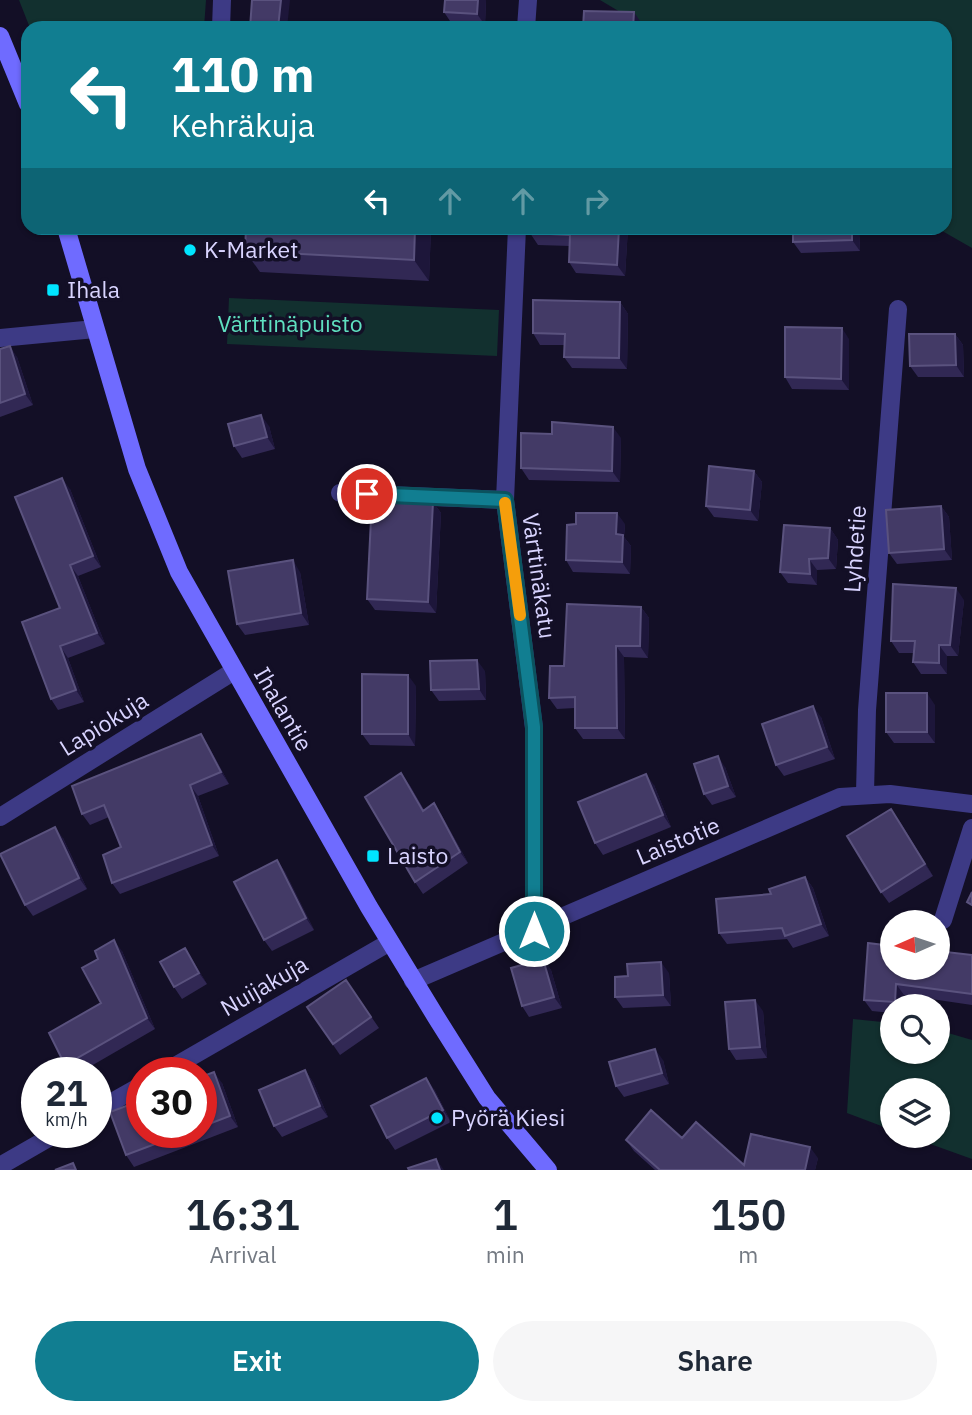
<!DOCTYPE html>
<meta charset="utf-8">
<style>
:root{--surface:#fff;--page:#f6f6f7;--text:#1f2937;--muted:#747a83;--accent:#117e91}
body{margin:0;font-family:"IBM Plex Sans",sans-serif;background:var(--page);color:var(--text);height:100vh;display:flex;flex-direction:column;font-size:26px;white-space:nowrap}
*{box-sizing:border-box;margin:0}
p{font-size:23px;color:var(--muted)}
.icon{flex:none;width:38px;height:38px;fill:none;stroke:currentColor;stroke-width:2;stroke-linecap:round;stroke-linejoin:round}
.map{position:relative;height:1170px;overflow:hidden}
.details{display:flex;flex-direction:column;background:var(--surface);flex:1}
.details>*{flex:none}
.top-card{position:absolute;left:21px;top:21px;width:931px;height:214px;border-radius:21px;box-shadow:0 2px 5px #0004;background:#117e91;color:#fff;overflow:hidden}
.needle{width:46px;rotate:267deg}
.tools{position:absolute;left:880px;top:910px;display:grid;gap:14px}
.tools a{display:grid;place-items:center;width:70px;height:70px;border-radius:50%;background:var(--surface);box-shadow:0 2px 5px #0004;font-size:35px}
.speed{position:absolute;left:21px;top:1057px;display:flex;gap:14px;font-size:35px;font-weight:700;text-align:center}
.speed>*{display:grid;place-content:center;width:91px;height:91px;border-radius:50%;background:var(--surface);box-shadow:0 2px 5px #0004;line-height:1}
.speed small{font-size:18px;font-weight:400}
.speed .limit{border:10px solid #d22;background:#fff;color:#111}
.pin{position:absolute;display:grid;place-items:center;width:60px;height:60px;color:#fff;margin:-30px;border:4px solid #fff;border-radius:50%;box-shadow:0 2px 7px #0007}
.me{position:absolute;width:77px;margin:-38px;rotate:0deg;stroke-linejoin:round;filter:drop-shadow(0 0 5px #0008)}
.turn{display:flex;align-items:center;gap:24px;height:147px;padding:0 35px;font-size:32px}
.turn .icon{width:91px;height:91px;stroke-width:2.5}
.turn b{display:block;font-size:49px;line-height:60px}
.lanes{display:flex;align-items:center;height:66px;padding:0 35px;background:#0003;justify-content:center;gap:35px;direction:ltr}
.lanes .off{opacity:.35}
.eta{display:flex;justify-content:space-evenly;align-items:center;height:119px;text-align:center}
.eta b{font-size:42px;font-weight:600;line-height:49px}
.cta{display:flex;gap:14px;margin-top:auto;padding:14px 35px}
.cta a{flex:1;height:80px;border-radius:42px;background:var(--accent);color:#fff;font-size:28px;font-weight:600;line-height:80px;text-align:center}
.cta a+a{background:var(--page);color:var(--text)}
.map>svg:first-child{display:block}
</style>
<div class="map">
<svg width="972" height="1170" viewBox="0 0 972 1170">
<rect width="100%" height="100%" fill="#130f26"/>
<path fill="#12302f" d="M19 0H206L204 28H30Z
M600 0H972V248L937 228H945V28H647Z
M229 298 499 310 497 356 227 344Z
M853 1019 892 1023V1052H938V1030L972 1040V1159L908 1136H938V1090H892V1130L847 1113Z"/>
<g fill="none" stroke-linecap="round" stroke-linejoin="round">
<path stroke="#3d3a85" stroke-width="18" d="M221 28 222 0
M526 28 528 0
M517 228 505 500 534 728V931
M0 338 95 329
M340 493 505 500
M865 793 867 710 898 309
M0 817 234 671
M943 920 972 828
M413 981 840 797 890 794 972 804
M163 1073 390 942
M96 1111 142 1085
M0 1166 59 1132"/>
<path stroke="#6f6bff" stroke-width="18" d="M0 36 28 104
M66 228 137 469 179 572 369 907 436 1017 487 1098 548 1170"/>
</g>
<path fill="#312854" d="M486 0 485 25 452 24 444 12Z
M431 228 429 281 260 272 245 251Z
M628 228 625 276 576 273 569 262 570 246 538 245 530 233Z
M793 228H859L860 251 801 253 793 242Z
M620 302 628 314 627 369 572 368 564 357 565 345H540L533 333Z
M955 334 963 345 964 377H918L910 366Z
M849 339V390L792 389 785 377Z
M0 349 17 357 33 405 0 417Z
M269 426 275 449 242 458 234 446Z
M621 438 620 482 529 480 521 468Z
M754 471 762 482 758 521 714 517 706 506Z
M70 489 101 567 78 576 105 644 68 658 84 702 58 710 51 699Z
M433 502 441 513 436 613 375 610 367 599Z
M941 506 949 517 952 560 897 564 889 553Z
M625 524 624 537 631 546 630 574 573 572 566 560Z
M830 528 838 540 836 569 817 570V585L788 583 780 572Z
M300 572 309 625 245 635 237 624Z
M964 600 958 656H947V674H921L913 662 914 653H899L891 641Z
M641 607 649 618 648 658 624 657 625 739H583L575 728V708L557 709 549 698Z
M485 671 486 700 439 701 431 690Z
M416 686 415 746 370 745 362 734Z
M935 705V743H894L886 732Z
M821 717 835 759 784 776 776 765Z
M201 734 208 745 229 784 198 796 219 856 120 894 112 883 121 847 109 817 90 825 82 814Z
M725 767 736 797 712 805 704 794Z
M409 784 424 810 441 814 468 863 423 894 415 882Z
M654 785 671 827 603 855 595 843Z
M899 820 933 876 889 903 881 892Z
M63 838 87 889 33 916 25 905Z
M277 860 285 872 314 930 272 951 264 940Z
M805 877 813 888 829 936 793 948 787 939 727 944 719 933 771 894Z
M868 943 972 955V1005L904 995 903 1006H892V1013L872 1011 864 1000Z
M185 948 207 984 182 999 174 987Z
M122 951 155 1029 79 1073H71L65 1065 101 1003Z
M543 959 551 970 562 1008 529 1017 522 1006Z
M669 973 671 1006 623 1008 615 997Z
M346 980 379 1028 340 1055 307 1007Z
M763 1011 767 1058 736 1060 729 1049Z
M663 1060 669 1084 624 1097 616 1086Z
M305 1070 313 1082 328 1117 282 1137 274 1126Z
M201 1077 222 1083 238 1127 134 1167 126 1155 142 1132H201Z
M434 1089 451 1122 395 1150 387 1138Z
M682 1138 744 1165 818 1158 815 1170H655L634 1151 626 1140Z"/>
<path fill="#1d163a" d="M281 0H290L287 28H278Z
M478 0H486L485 25 477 14Z
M634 12 642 24 641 28H633Z
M415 228H431L429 281 414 260Z
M619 228H628L625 276 617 265Z
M852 228H859L860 251 852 240Z
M620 302 628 314 627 369 619 358Z
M842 328 849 339V390L841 379Z
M955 334 963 345 964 377 956 365Z
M10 346 17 357 33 405 25 394Z
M261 415 269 426 275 449 267 437Z
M613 427 621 438 620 482 612 471Z
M754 471 762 482 758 521 750 510Z
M62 478 70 489 101 567 93 556Z
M433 502 441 513 436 613 428 602Z
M941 506 949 517 952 560 944 549Z
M617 513 625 524 624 537 631 546 630 574 622 562 616 534Z
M830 528 838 540 836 569 828 558Z
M809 559 817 570V585L810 574Z
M293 560 300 572 309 625 301 613Z
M70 565 78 576 105 644 97 633Z
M956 588 964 600 958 656 950 645Z
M641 607 649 618 648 658 640 646Z
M939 645 947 656V674L939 663Z
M60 646 68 658 84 702 76 690Z
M616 646 624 657 625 739 617 728Z
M477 660 485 671 486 700 479 689Z
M408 675 416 686 415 746 408 734Z
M927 693 935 705V743L927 732Z
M813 706 821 717 835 759 827 747Z
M201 734 208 745 229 784 221 772Z
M718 756 725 767 736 797 728 786Z
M401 773 409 784 431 822 423 811Z
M646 774 654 785 671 827 663 815Z
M190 785 198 796 219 856 212 845Z
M434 803 441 814 468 863 460 852Z
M891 809 899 820 933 876 925 864Z
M55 827 63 838 87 889 79 878Z
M277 860 285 872 314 930 306 918Z
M805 877 813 888 829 936 821 924Z
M114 940 122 951 155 1029 147 1018Z
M185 948 192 959 207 984 199 973Z
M543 959 551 970 562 1008 554 997Z
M661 962 669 973 671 1006 663 995Z
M896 984 904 995 903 1006H897L895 1002Z
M755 1000 763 1011 767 1058 760 1047Z
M655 1049 663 1060 669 1084 662 1073Z
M305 1070 313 1082 328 1117 320 1106Z
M214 1072 222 1083 238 1127 230 1116Z
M426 1078 434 1089 451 1122 443 1110Z
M810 1147 818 1158 815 1170H805Z
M436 1159 444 1170H440Z"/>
<path fill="#433a66" stroke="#5a527e" stroke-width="2" d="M252 0H281L278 28H250Z
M445 0H478L477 14 444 12Z
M584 11 634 12 633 28H583Z
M246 228H415L414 260 245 251Z
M530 228H619L617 265 569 262 570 235 530 233Z
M793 228H852V240L793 242Z
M533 300 620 302 619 358 564 357 565 334 533 333Z
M785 327 842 328 841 379 785 377Z
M909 334H955L956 365 910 366Z
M10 346 25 394 0 403V349Z
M261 415 267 437 234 446 228 424Z
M552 422 613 427 612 471 521 468V433L552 434Z
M709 466 754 471 750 510 706 506Z
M62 478 93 556 70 565 97 633 60 646 76 690 51 699 22 622 60 608 15 497Z
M372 499 433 502 428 602 367 599Z
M941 506 944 549 889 553 886 510Z
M576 513H617L616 534 623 535 622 562 566 560 567 525 576 524Z
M784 525 830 528 828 558 809 559 810 574 780 572Z
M293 560 301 613 237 624 228 571Z
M893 584 956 588 950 645H939V663L913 662 915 641H891Z
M567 604 641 607 640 646H616L617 728H575V697L549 698 550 666H564Z
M477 660 479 689 431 690 430 661Z
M362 674 408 675V734H362Z
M886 693H927V732H886Z
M813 706 827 747 776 765 762 724Z
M201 734 221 772 190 785 212 845 112 883 103 855 121 847 104 805 82 814 72 786Z
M718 756 728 786 704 794 694 764Z
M401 773 423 811 434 803 460 852 415 882 365 797Z
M646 774 663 815 595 843 578 802Z
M891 809 925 864 881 892 847 836Z
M55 827 79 878 25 905 0 854Z
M277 860 306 918 264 940 234 882Z
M805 877 821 924 785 936 782 928 719 933 716 899 771 894 769 889Z
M972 892V905L967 902Z
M114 940 147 1018 65 1065 49 1033 101 1003 82 968 98 959 95 951Z
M868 943 892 946V968H938V951L972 955V994L896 984 895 1002 864 1000Z
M185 948 199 973 174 987 160 962Z
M543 959 554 997 522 1006 511 968Z
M661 962 663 995 615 997V977L628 976 627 964Z
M346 980 371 1017 333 1044 307 1007Z
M755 1000 760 1047 729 1049 725 1002Z
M655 1049 662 1073 616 1086 609 1062Z
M305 1070 320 1106 274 1126 259 1090Z
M214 1072 230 1116 201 1127V1077Z
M426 1078 443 1110 387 1138 371 1106Z
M142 1100V1132H187L126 1155 110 1112Z
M651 1110 682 1138 696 1122 744 1165 751 1134 810 1147 805 1170H660L626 1140Z
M436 1159 440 1170H409L408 1168Z
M73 1163 76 1170H55Z"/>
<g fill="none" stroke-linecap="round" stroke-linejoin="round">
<g stroke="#0b525e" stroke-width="18">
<path id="route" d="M367 494 505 500 534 727V931"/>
</g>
<use href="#route" stroke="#117e91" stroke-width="12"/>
<path stroke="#f59e0b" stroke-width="12" d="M505 503 520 615"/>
</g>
<g fill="#00e5ff" stroke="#130f26" stroke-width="2.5">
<circle cx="190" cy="250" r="7"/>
<rect x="46" y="283" width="14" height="14" rx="3.5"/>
<rect x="366" y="849" width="14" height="14" rx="3.5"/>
<circle cx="437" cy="1118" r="7"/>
</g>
<g text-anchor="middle" stroke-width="7" stroke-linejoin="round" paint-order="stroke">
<g font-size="23" fill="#d9d4ff" stroke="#130f26" text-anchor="start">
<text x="204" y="258">K-Market</text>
<text x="67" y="298">Ihala</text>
<text x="387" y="864">Laisto</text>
<text x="451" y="1126">Pyörä Kiesi</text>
</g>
<g font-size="23" fill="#5fe0c0" stroke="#130f26">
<text x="290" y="332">Värttinäpuisto</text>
</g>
<g font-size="23" fill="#d9d4ff" stroke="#130f26">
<text transform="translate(855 549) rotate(-86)" y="8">Lyhdetie</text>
<text transform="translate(539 576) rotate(82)" y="8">Värttinäkatu</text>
<text transform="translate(283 709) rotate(60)" y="8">Ihalantie</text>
<text transform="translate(104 724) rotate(-32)" y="8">Lapiokuja</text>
<text transform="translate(678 841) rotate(-23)" y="8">Laistotie</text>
<text transform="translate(264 986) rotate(-30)" y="8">Nuijakuja</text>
</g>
</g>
</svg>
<div class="tools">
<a><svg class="needle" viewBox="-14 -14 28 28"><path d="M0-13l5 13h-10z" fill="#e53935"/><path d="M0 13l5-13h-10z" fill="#747a83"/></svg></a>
<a><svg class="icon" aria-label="search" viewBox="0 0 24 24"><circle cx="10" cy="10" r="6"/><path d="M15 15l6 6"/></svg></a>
<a><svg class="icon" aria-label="layers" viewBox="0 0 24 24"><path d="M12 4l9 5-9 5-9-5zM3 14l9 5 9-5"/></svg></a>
</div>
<div class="speed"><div>21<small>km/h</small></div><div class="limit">30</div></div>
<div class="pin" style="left:367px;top:494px;background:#d93025"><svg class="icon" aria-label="arrive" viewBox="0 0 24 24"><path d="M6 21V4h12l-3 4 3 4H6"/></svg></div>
<svg class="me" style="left:534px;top:931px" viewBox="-20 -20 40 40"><circle r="17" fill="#117e91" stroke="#fff" stroke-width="3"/><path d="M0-11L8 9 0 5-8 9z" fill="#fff"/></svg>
<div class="top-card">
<div class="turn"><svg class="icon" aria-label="left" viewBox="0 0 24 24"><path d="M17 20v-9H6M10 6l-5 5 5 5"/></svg><div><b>110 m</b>Kehräkuja</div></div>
<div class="lanes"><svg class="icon" aria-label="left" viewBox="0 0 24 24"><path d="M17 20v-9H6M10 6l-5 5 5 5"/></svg><svg class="icon off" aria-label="ahead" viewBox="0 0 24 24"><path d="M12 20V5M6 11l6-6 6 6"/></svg><svg class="icon off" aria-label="ahead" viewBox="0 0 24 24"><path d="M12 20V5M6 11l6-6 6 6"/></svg><svg class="icon off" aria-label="right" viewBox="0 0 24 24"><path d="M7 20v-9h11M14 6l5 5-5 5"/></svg></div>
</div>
</div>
<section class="details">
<div class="eta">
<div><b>16:31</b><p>Arrival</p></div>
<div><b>1</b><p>min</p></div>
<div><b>150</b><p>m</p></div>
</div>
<div class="cta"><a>Exit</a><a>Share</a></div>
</section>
